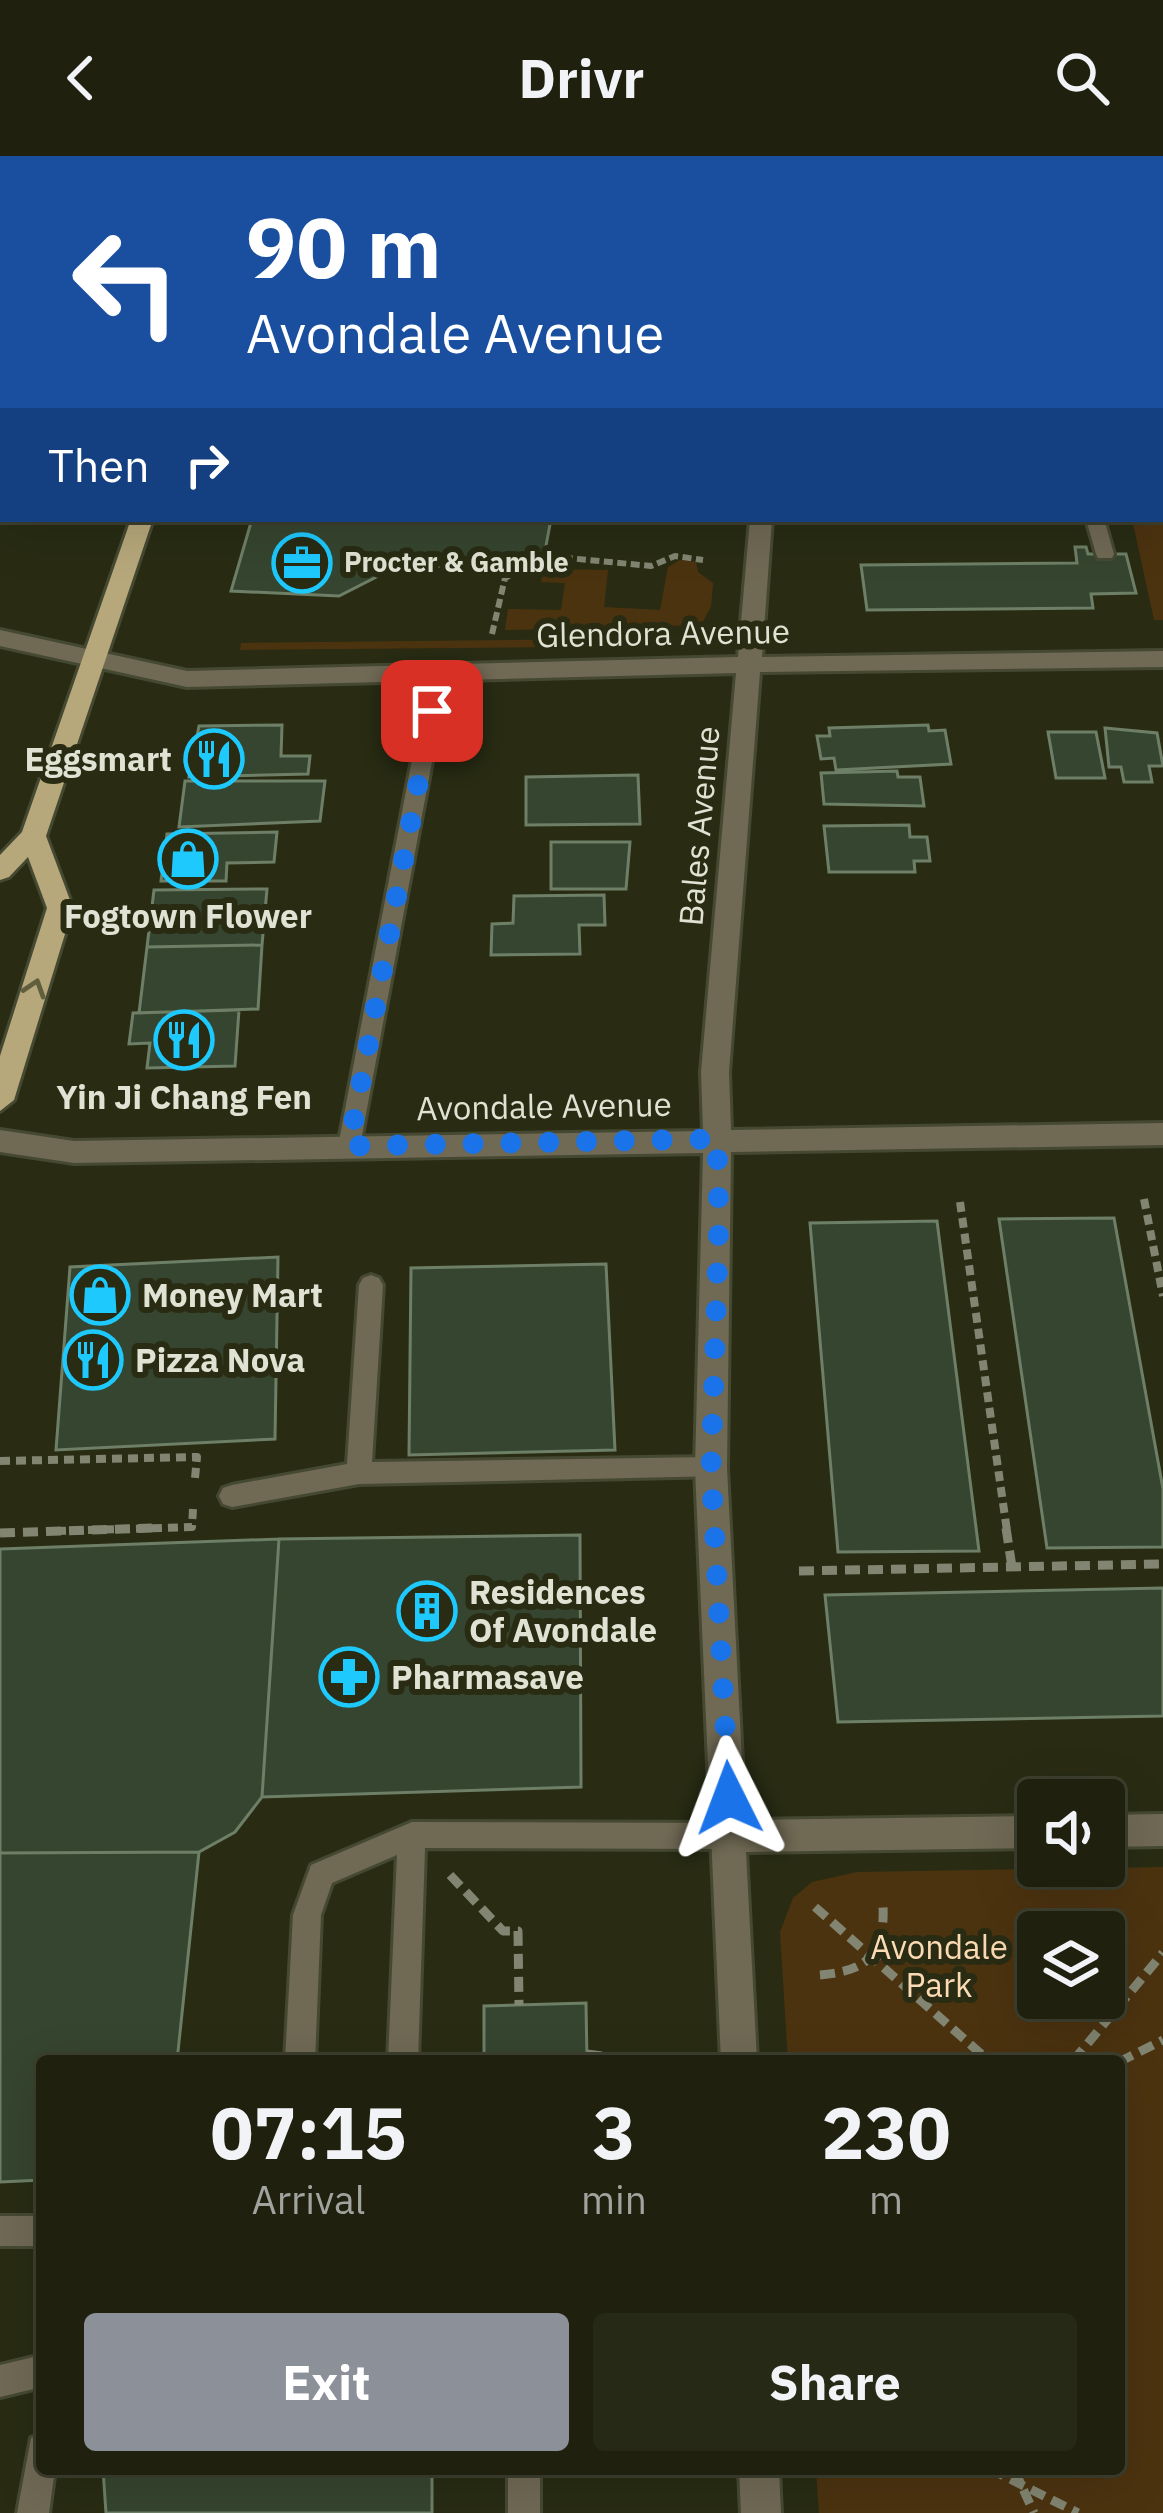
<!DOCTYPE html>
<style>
:root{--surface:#1f210e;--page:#272917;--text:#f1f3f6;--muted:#a1a39e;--line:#3c3e2e;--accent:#8c9099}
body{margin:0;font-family:"IBM Plex Sans",sans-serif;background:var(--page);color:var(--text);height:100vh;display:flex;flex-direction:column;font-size:45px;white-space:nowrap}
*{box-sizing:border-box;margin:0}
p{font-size:39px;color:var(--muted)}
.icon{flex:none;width:66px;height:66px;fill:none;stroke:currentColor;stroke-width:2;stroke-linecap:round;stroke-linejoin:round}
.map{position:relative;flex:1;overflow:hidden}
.sheet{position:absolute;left:36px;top:1899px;width:1089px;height:420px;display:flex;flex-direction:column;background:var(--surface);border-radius:12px;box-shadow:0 12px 48px #0002,0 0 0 3px var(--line)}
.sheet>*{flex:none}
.banner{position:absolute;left:0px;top:0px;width:1164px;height:366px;box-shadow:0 12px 48px #0002,0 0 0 3px var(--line);background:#1a4fa0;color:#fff;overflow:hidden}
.controls{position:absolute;left:1017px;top:1623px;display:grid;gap:24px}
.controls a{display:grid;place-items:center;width:108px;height:108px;border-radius:12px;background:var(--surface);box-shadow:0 12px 48px #0002,0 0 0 3px var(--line);font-size:60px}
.pin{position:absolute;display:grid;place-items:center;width:102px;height:102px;color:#fff;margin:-51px;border-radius:24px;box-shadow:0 6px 18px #0006}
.me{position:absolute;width:132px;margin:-66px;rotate:357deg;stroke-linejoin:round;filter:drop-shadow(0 0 9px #0008)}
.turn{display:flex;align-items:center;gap:42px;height:252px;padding:0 48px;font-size:54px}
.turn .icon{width:156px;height:156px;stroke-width:2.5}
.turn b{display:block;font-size:84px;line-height:102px}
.then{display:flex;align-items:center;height:114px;padding:0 48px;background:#0003;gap:24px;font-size:45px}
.eta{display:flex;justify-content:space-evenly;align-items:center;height:204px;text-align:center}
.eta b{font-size:72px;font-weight:700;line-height:84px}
.primary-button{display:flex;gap:24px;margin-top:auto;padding:24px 48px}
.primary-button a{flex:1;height:138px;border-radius:12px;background:var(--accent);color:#fff;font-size:48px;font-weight:700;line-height:138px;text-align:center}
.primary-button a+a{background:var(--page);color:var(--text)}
header{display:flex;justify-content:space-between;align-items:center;height:156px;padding:0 48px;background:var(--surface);font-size:54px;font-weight:700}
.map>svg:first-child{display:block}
</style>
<header><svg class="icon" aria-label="back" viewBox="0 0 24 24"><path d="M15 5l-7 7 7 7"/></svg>Drivr<svg class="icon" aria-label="search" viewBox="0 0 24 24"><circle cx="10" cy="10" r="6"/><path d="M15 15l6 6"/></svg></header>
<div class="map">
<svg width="1163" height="2357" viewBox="0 0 1163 2357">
<rect width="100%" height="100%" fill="#292c13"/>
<path fill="#4c3310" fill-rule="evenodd" d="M1132 363H1163V464H1154Z
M680 404 696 406 698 416 713 427 711 451 701 469 505 474 508 453 561 454 565 427 541 426 543 413 608 414 604 451 660 454 668 411Z
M680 482 700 484 680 490 240 494 241 487Z
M1163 1711V2357H819L816 2313H1119V1905H788L780 1776 793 1742 812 1726 857 1716ZM1104 1776V1842H1038V1776Z"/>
<path fill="#36452f" stroke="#6d7f67" stroke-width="3" d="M0 0H144L3 3 0 69Z
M374 0H821L373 3Z
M252 363H551L545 395 504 415 402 408 339 440 231 435Z
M1075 391H1086L1088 398H1126L1136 437 1091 438 1093 452 867 454 861 409 1077 407Z
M282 569 281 600H310L308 618 189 621 199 570Z
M928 569 929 575 945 574 951 608 836 614 834 602 821 603 817 580H830L829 572Z
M1105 572 1157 577 1163 610H1149L1152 626H1124L1121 611H1109Z
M1048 576H1096L1105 622H1056Z
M897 615 898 621H920L924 650 824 648 821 617Z
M638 619 640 668 526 669V621Z
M185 625H325L320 665 179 671Z
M909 669 910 681H927L930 705H914L915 716H829L824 670Z
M277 676 274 706 227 707 226 725H161L167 678Z
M551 686H630L626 733H551Z
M267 733 262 789 147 791 154 734Z
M604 739 605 769H579L580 798 491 799 492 768 513 767 514 740Z
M262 789 258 853 139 857 147 791Z
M239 854 235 910 147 912 150 887 129 888 133 857Z
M1114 1062 1163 1333V1391L1047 1392 999 1063Z
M937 1065 979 1395 838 1396 810 1067Z
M278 1101 275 1283 56 1294 70 1111Z
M606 1108 615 1294 409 1299 411 1112Z
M580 1379 581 1631 262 1641 279 1383Z
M279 1383 262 1641 235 1676 199 1696 0 1697V1393Z
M1163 1432V1560L838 1566 825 1439Z
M199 1696 177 1905H42V2024L0 2026V1697Z
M586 1847 587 1905H484V1850Z
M103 2313H432V2357H106Z"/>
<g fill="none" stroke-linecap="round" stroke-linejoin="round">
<g stroke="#464932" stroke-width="6">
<path id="service" d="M911 0H927V3H911Z
M1086 363H1104L1114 398 1112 402H1098L1096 398Z
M439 509 449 515 360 990 349 999 338 990 429 515Z
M371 1119 379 1122 383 1129 372 1306 711 1301 720 1304 723 1312 720 1320 359 1328 232 1351 223 1348 219 1340 223 1332 232 1329 347 1308 359 1129 363 1122Z
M412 1666 731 1667 741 1671 745 1680 741 1689 731 1693 425 1692 418 1905H388L397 1699 332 1727 321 1759 315 1905H285L293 1759 311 1709Z
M0 2060H42V2090H0Z
M42 2199V2231L0 2241V2209Z
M42 2277V2313H55L49 2357H17L31 2282Z
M508 2313H540V2357H508Z"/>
</g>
<g stroke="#464932" stroke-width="6">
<path id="minor" d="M1161 92H1163V104H1161Z
M750 363H772L762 501 1163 495V511L760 516 729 916 731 974 1163 967V989L731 996 727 1312 745 1664 1038 1660V1692L746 1696 757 1905H721L695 1312 703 997 74 1007 0 996V974L74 985 703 975 701 916 736 517 187 531 0 490V474L187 515 738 501Z
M1163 1658V1690L1104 1691V1659Z
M739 2313H779L781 2357H741Z"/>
</g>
<g stroke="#464932" stroke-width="6">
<path id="tertiary" d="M0 126H3V138H0Z"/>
</g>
<g stroke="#464932" stroke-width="6">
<path id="primary" d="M222 0H242L221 3Z
M290 0H310L288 3Z
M131 363H153L46 680 73 752 14 944 0 955V900L47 752 28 701 9 721 0 724V699L22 676Z"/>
</g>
<path stroke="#828571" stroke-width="6" stroke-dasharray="9 4.5" stroke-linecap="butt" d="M492 478 505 422 547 400 651 410 675 400 703 404"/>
<path stroke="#828571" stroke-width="8" stroke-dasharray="10 6" stroke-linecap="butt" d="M1144 1043 1163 1140
M960 1046 1007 1375
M0 1305 197 1301 195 1322
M56 1375 192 1371 193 1353"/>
<path stroke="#828571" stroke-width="9" stroke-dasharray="15 8" stroke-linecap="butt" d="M1006 1372 1012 1411
M0 1377 152 1372
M799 1415 1163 1408
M450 1719 503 1775H518L519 1849
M815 1751 989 1905
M820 1819C868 1815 885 1798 883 1750
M587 1898 639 1905
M1073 1905 1163 1797
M1119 1906 1163 1884
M990 2313 1078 2357
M1014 2313 1034 2357"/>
<use href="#service" fill="#706954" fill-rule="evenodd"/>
<use href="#minor" fill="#706954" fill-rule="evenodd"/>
<use href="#tertiary" fill="#706954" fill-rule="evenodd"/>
<use href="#primary" fill="#b6a87b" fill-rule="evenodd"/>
</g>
<defs><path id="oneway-chevron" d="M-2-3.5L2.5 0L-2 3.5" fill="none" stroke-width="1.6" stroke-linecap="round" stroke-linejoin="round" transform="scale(3)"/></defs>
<use stroke="#615e3d" href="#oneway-chevron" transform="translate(35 832) rotate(-72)"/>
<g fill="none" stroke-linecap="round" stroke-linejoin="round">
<path stroke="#1a73e8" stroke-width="21" stroke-dasharray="0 37.8" d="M432 555 349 990 717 983 719 1063 711 1312 729 1642"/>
</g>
<defs>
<g id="office-ring" transform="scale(3)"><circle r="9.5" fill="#292c13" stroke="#1ec9fd" stroke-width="1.5"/><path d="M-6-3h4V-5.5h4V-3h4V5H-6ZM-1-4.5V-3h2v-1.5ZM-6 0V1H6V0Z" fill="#1ec9fd"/></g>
<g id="restaurant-ring" transform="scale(3)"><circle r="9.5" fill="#292c13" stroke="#1ec9fd" stroke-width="1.5"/><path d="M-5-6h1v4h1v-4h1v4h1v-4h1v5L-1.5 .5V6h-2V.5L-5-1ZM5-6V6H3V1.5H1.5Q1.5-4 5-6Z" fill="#1ec9fd"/></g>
<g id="shop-ring" transform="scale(3)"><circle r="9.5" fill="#292c13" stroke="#1ec9fd" stroke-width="1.5"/><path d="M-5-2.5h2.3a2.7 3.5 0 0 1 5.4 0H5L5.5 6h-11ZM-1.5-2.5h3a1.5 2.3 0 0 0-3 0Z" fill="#1ec9fd"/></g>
<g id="building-ring" transform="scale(3)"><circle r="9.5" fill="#292c13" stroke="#1ec9fd" stroke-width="1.5"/><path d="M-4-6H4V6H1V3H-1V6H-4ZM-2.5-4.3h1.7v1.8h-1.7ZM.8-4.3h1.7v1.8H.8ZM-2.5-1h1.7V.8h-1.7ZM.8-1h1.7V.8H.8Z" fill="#1ec9fd"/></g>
<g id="pharmacy-ring" transform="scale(3)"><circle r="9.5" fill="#292c13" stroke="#1ec9fd" stroke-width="1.5"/><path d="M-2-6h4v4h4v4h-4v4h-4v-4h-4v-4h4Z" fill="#1ec9fd"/></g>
</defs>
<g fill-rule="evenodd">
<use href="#office-ring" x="302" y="407"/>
<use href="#restaurant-ring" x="214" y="603"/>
<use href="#shop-ring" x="188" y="703"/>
<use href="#restaurant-ring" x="184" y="884"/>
<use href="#shop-ring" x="100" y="1139"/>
<use href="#restaurant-ring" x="93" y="1204"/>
<use href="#building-ring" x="427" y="1455"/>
<use href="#pharmacy-ring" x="349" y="1521"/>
</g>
<g text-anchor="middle" stroke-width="12" stroke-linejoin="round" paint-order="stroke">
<g font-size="27" font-weight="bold" fill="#e0e3d3" stroke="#292c13" text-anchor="start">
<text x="344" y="416">Procter &amp; Gamble</text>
</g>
<g font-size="33" fill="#e0e3d3" stroke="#292c13">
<text transform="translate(663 477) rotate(-1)" y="12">Glendora Avenue</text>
<text transform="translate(699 670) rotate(-85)" y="12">Bales Avenue</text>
<text transform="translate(544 950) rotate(-1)" y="12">Avondale Avenue</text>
</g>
<g font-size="33" font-weight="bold" fill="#e0e3d3" stroke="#292c13" text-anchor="start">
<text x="172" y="615" text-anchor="end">Eggsmart</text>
<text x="188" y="772" text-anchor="middle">Fogtown Flower</text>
<text x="184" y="953" text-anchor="middle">Yin Ji Chang Fen</text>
<text x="142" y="1151">Money Mart</text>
<text x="135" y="1216">Pizza Nova</text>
<text x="469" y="1448">Residences<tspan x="469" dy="38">Of Avondale</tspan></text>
<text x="391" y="1533">Pharmasave</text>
</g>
<g font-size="33" fill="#fbdab4" stroke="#292c13">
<text x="939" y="1803">Avondale<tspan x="939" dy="38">Park</tspan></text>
</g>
</g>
</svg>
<div class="controls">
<a><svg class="icon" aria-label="sound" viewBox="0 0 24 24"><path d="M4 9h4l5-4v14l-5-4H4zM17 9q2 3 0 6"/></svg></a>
<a><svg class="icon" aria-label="layers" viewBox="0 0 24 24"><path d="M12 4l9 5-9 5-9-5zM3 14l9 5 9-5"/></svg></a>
</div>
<div class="pin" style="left:432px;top:555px;background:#d93025"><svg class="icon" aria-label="arrive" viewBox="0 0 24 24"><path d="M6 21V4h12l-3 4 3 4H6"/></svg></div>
<svg class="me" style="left:729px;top:1642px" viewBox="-20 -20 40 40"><path d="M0-17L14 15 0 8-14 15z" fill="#1a73e8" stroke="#fff" stroke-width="4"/></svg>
<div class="banner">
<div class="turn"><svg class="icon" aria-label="left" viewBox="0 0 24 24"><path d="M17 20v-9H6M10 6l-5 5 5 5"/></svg><div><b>90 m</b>Avondale Avenue</div></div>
<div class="then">Then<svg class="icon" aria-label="right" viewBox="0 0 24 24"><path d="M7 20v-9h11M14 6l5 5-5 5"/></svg></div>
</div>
<section class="sheet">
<div class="eta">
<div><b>07:15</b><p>Arrival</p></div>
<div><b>3</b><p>min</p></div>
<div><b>230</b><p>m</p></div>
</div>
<div class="primary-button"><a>Exit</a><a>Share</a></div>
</section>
</div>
